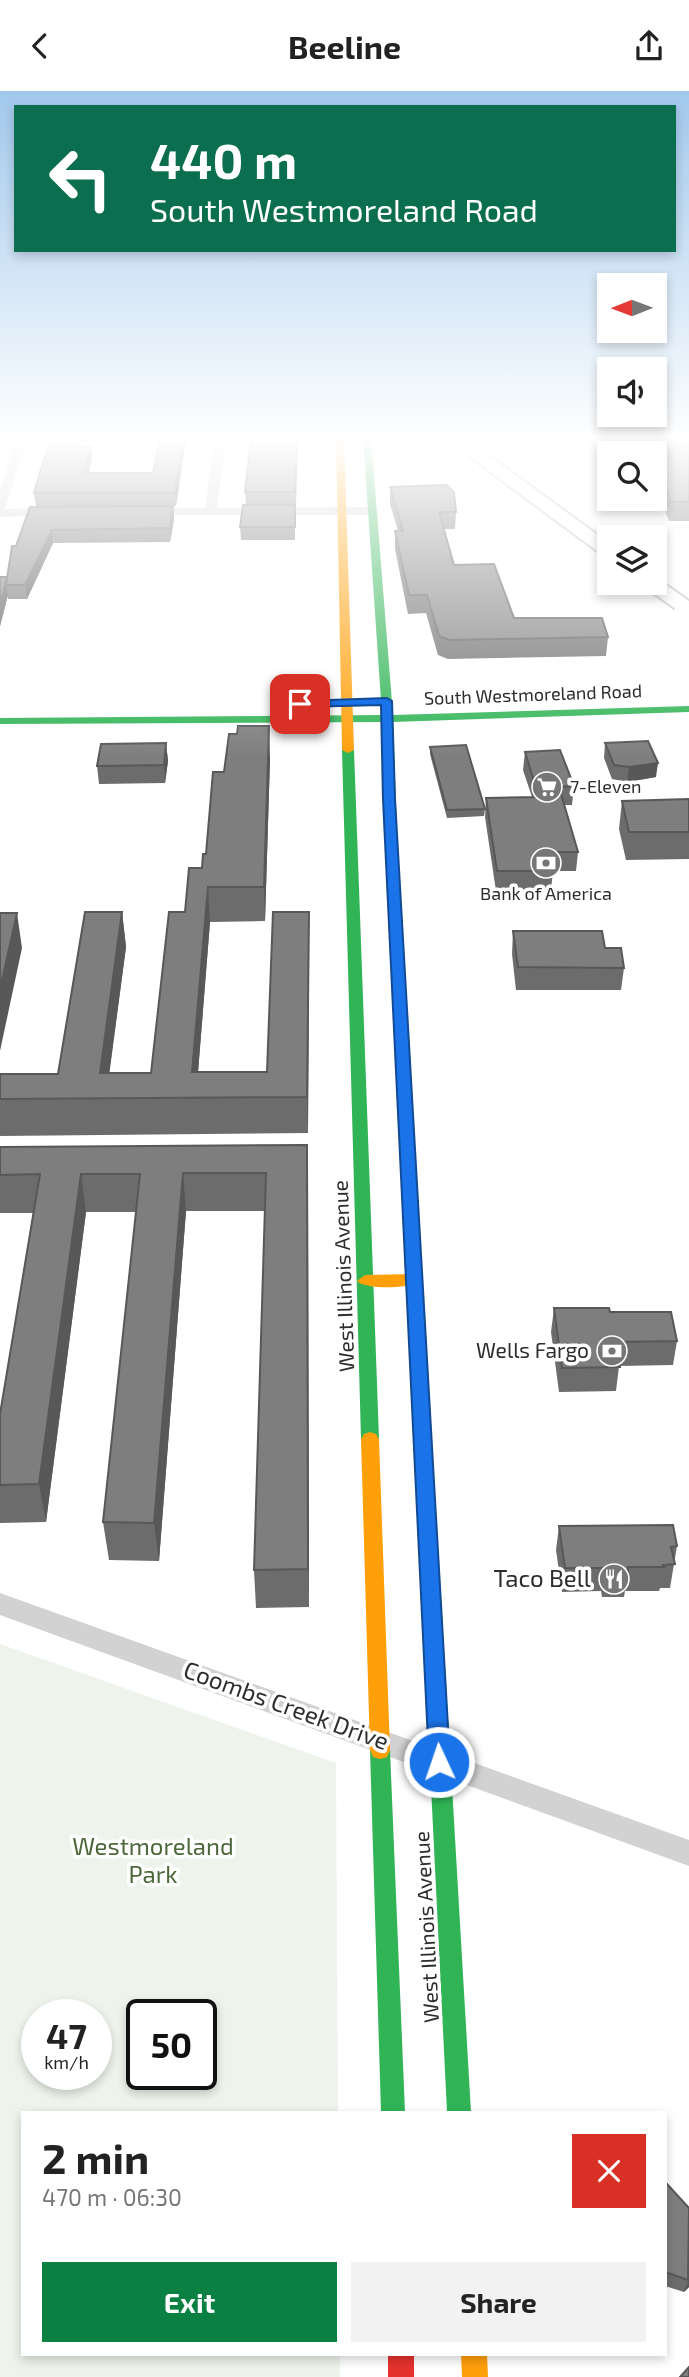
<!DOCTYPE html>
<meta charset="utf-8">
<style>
:root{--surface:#fff;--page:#f2f2f2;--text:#222;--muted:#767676;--accent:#0b8043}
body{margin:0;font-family:"Exo 2",sans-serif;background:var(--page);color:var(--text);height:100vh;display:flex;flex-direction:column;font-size:26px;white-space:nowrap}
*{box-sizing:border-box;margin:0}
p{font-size:23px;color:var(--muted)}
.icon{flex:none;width:38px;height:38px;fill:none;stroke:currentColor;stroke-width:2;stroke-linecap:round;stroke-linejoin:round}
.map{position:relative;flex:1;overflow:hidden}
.panel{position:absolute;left:21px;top:2020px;width:646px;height:245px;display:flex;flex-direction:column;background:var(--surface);border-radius:0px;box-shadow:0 4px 10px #0003}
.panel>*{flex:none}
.guide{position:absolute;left:14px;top:14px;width:662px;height:147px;border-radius:0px;box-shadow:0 4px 10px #0003;background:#0b6e4f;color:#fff;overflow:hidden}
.needle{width:46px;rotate:269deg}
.controls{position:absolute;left:597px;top:182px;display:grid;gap:14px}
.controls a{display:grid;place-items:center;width:70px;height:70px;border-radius:0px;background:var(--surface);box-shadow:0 4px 10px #0003;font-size:35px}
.speed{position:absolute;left:21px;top:1908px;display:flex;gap:14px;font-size:35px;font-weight:700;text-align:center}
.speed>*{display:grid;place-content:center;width:91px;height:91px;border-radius:50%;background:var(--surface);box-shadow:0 4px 10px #0003;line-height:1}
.speed small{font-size:18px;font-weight:400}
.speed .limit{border:4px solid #111;border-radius:10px;background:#fff;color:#111}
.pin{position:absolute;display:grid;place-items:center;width:60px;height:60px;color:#fff;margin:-30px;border-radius:14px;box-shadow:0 4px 10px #0006}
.me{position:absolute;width:77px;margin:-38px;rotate:357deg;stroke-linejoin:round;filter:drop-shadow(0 0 5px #0008)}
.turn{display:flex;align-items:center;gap:24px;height:147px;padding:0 21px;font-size:32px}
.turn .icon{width:91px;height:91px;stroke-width:2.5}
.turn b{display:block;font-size:49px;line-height:60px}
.round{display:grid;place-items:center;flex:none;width:74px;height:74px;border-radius:0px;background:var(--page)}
.overview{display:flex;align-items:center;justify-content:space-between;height:119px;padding:0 21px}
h1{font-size:42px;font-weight:700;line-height:52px}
.cta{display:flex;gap:14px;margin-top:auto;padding:14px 21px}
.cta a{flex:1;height:80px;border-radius:0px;background:var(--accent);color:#fff;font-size:28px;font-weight:700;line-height:80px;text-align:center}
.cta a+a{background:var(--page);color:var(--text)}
header{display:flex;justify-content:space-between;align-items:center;height:91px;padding:0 21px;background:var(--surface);font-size:32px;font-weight:700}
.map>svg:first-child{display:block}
</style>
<header><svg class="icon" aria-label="back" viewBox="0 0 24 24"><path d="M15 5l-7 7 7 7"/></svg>Beeline<svg class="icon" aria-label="share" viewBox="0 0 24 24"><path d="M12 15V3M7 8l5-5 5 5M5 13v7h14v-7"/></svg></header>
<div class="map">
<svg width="689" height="2286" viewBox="0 0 689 2286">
<rect width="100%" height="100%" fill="#fff"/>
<path fill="#eef4eb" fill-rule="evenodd" d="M0 1553 336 1672 338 2021H23V2263H340V2286H0ZM37 1923H96V1983H37ZM142 1923H201V1983H142Z"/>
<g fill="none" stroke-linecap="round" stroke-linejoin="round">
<path fill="#d2d2d2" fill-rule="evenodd" d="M16 347H27L5 418 54 417 58 418V424L0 426V399Z
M215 347H226L217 417 371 416 377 420 371 424H142V418L146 417H205Z
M0 1502 689 1749V1775L0 1524Z"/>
<path fill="#30b455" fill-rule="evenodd" d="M363 347H371L393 624 689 615V621L393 631 398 767 392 771 386 767 382 631 0 633V627L382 624Z
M348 656 354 659 379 1348 376 1353 370 1355 364 1353 361 1348 342 659Z
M412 1142 420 1147 471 2021H447L404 1147Z
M380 1650 387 1652 390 1659 405 2021H381L370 1659 373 1652Z"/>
<path fill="#ff9f0a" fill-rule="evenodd" d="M336 347H344L354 659 348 662 342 659Z
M392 763 398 767 420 1147 412 1152 404 1147 386 767Z
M414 1183 422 1189C415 1198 364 1199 357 1190L365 1184Z
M370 1341 376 1343 379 1348 390 1659 387 1666 380 1668 373 1666 370 1659 361 1348 364 1343Z
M461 2263H487L488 2286H462Z"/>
<path fill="#e5322d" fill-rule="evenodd" d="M388 2263H414V2286H388Z"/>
<path stroke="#b9b9b9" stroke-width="2" d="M443 347 609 470
M466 347 609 451
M654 484 689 509
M638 492 674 518"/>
</g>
<path fill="#6c6c6c" d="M80 347 81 356 92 368 89 382H153L161 347H186L176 415H36L34 402Z
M251 347H298L296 414H246L245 401Z
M638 347H689V430H669L654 392V362H643Z
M390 396 456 421 455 438H444L454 474 514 527 608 546 606 565 448 568 438 564 426 522 408 523 395 458V440H398L390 413Z
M295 414V449H241L240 436Z
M173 415 174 428 170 451 53 452 27 508H8V504L0 535V486H7L16 455 30 416Z
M166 652 168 670 165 692 99 693 97 675Z
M605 652 656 686 627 691 612 688 604 667Z
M430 656 485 718 484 725 447 727 430 663Z
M525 661 574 695 572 714H564L578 761 576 780H553L551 799 496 800 485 726 486 707 532 706 523 679Z
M270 668 265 830 210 831 198 981H267L309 821 308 1042 0 1045V983H58L122 821 126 856 109 982H151L185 821 206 763 224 681Z
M689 708V768L626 769 619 738 622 710Z
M513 840 624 877 621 899H516L512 863Z
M307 1054 309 1516 256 1517 254 1479 265 1120H186L159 1470 109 1469 103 1431 136 1121H86L46 1431 0 1432V1323L33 1122H0V1056Z
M554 1217 610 1221 677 1250 673 1274 619 1275 616 1300 559 1301 551 1241Z
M559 1435 677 1455 670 1497H660L659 1500H625L624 1506H602L601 1500 562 1501 556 1459Z
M665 2094 689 2117V2196L684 2201 665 2195Z"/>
<path fill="#585858" d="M183 347H186L176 415 175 402Z
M91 356 92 368 86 394 84 382Z
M173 415 174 428 170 451V437Z
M52 439 53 452 27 508 25 494Z
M7 486 6 494 8 504 0 535V514Z
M269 635 270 668 265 830 264 796Z
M166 652 168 670 165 692 164 674Z
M658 672 656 686 627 691 629 676Z
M208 796 210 831 196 1007 192 981Z
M122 821 126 856 106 1008 100 982Z
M309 821V856L308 1042 307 1006Z
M17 822 22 857 0 960V898Z
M307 1054 308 1092 309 1516 308 1478Z
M183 1082 186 1120 159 1470 154 1432Z
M81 1083 86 1121 46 1431 39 1393Z
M689 2188V2196L684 2201Z"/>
<path fill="#7e7e7e" stroke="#585858" stroke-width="2" d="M50 347H80L78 356H91L84 382H153L161 347H183L175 402H34Z
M251 347H297L295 401H245Z
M646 347H689V411H671L654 369V362H652Z
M447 394 454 402 456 421H439L454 474 494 473 514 527H602L608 546 449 549 439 545 427 504H409L395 440H403L390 396Z
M243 414H295V436H240Z
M173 415 170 437 52 439 25 494H6L12 455H16L30 416Z
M0 486H7L0 514Z
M238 635H269L264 796H208L192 981H267L273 821H309L307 1006 0 1008V983H58L85 821H122L100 982H151L169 821H185L189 777H202L203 763H206L213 681H224L229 643H237Z
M648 650 658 672 629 676 614 674 605 652Z
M166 652 164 674 97 675 101 653Z
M466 654 485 718 447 719 430 656Z
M560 659 574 695 559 696 578 761H549L553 780H497L486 707 539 706 525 661Z
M689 708V741H629L622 710Z
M0 822H17L0 898Z
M513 840H602L605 857H621L624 877 518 876Z
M307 1054 308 1478 254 1479 266 1082H183L154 1432 103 1431 140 1083H81L39 1393 0 1394V1323L40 1083 0 1084V1056Z
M554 1217H609L610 1221H671L677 1250 615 1251 620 1276 562 1277Z
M673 1434 677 1455 671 1456 675 1473 663 1474 664 1476H628V1482L605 1483V1477H565L559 1435Z
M667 2093 689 2117 688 2189 665 2181V2094Z
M689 2276V2286H680Z"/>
<linearGradient id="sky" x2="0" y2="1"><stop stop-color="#a1c8ec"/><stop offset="0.52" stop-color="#fff"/><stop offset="1" stop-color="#fff" stop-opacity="0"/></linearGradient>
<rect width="689" height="668" fill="url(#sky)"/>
<path fill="#1a73e8" stroke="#114b97" stroke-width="2" d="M387 607 392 610 395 708 450 1671 447 1678 439 1681 432 1678 429 1671 383 708 381 614 300 616 295 613 300 610Z"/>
<defs>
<g id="supermarket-disc" transform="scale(1.575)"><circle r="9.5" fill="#767676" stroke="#fff"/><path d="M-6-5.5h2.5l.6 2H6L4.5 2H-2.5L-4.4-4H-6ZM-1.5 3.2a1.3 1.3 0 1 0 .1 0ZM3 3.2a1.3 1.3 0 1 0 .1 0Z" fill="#fff"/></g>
<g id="bank-disc" transform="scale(1.575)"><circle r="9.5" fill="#767676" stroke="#fff"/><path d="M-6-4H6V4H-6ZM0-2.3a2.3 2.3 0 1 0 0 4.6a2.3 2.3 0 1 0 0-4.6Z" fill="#fff"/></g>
<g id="restaurant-disc" transform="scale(1.575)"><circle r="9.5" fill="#767676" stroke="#fff"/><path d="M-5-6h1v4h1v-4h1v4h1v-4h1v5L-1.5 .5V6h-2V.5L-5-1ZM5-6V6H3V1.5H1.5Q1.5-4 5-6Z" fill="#fff"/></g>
</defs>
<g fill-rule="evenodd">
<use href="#supermarket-disc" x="547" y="696"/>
<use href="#bank-disc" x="546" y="772"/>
<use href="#bank-disc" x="612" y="1260"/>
<use href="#restaurant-disc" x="614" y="1488"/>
</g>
<g text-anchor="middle" stroke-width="7" stroke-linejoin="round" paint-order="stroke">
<g font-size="18" fill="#2d2d2d" stroke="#fff">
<text transform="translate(533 604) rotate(-2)" y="6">South Westmoreland Road</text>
</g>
<g font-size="18" fill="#2d2d2d" stroke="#fff" text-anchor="start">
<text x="570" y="702">7-Eleven</text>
<text x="546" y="809" text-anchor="middle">Bank of America</text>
</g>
<g font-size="21" fill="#2d2d2d" stroke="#fff">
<text transform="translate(344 1185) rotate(-92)" y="7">West Illinois Avenue</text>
<text transform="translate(427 1836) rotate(-93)" y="7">West Illinois Avenue</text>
</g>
<g font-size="21" fill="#2d2d2d" stroke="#fff" text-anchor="end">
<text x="589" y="1267">Wells Fargo</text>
</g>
<g font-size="24" fill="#2d2d2d" stroke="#fff" text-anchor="end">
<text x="591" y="1496">Taco Bell</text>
</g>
<g font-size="24" fill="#2d2d2d" stroke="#fff">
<text transform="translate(286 1615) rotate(20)" y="8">Coombs Creek Drive</text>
</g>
<g font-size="24" fill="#4c683a" stroke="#fff">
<text x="153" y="1764">Westmoreland<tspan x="153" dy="28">Park</tspan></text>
</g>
</g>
</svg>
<div class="controls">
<a><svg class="needle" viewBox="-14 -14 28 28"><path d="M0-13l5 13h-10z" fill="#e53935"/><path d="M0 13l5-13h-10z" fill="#767676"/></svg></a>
<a><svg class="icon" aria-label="sound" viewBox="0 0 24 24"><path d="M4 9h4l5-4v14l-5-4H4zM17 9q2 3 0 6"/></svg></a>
<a><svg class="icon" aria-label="search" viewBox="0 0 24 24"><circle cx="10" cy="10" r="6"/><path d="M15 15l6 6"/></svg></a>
<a><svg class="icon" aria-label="layers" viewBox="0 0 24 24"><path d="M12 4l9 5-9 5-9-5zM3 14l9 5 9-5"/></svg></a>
</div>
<div class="speed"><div>47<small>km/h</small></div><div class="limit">50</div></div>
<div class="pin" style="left:300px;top:613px;background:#d93025"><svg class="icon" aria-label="arrive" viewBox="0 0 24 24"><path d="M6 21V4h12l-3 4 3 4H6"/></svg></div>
<svg class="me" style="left:439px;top:1671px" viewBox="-20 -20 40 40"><circle r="17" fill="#1a73e8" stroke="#fff" stroke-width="3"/><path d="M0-11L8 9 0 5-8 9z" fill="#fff"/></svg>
<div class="guide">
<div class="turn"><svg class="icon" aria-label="left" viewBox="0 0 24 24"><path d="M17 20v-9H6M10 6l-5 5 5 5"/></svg><div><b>440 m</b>South Westmoreland Road</div></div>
</div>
<section class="panel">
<div class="overview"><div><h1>2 min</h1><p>470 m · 06:30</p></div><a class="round" style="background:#d93025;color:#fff"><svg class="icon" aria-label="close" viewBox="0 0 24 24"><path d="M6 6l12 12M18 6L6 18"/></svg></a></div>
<div class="cta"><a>Exit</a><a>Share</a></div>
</section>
</div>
